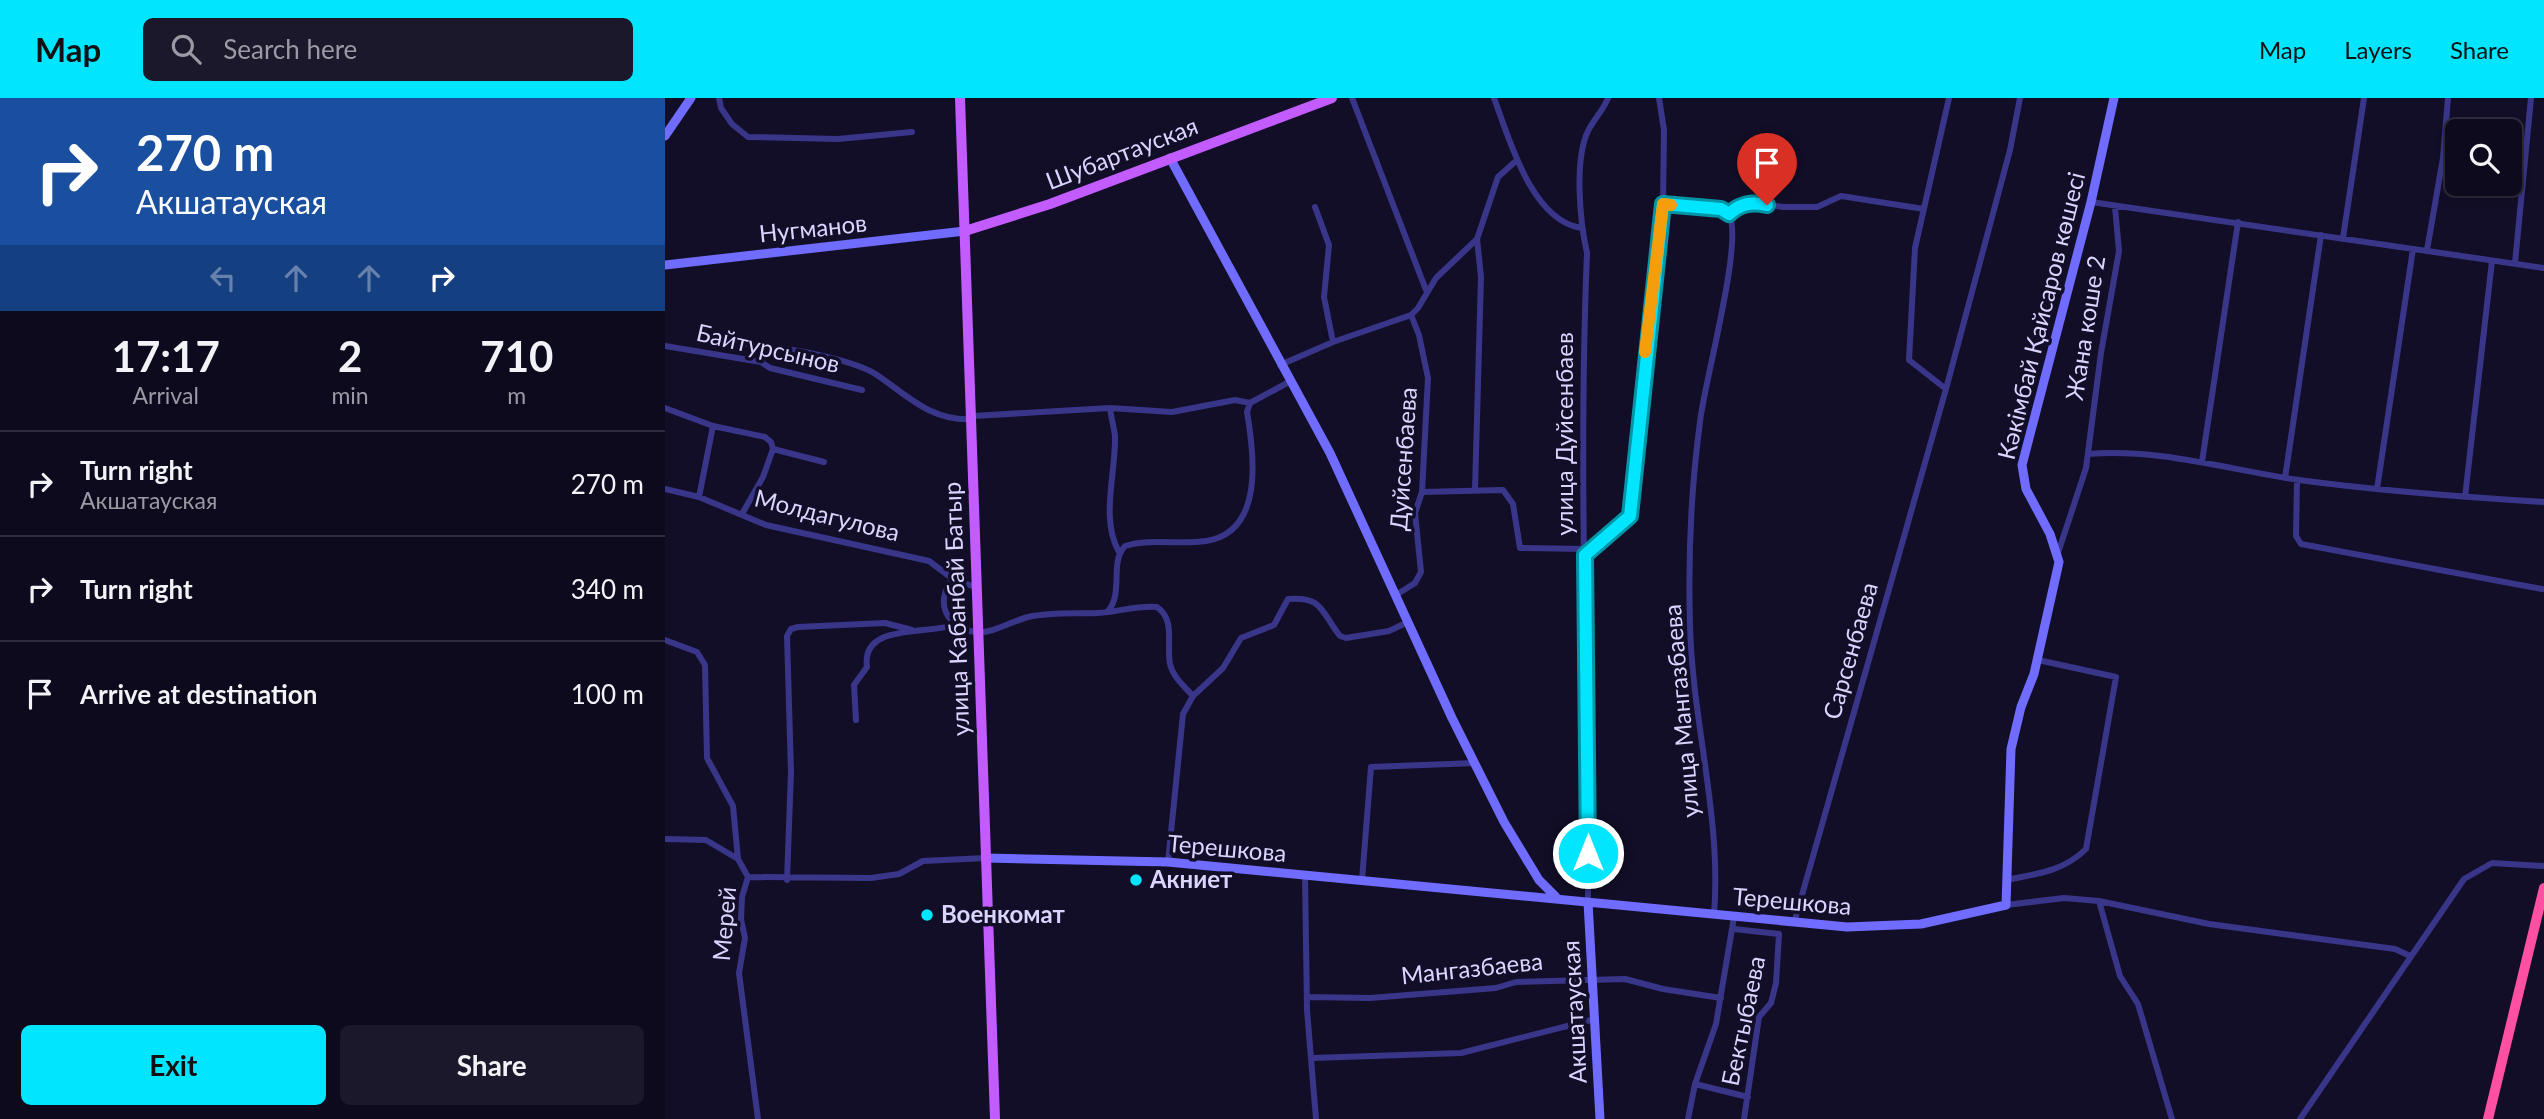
<!DOCTYPE html>
<meta charset="utf-8">
<style>
:root{--surface:#0e0a1e;--page:#1c182b;--text:#f1f3f6;--muted:#9b9aa4;--line:#2e2b3c;--accent:#01e5ff}
body{margin:0;font-family:Lato,sans-serif;background:var(--page);color:var(--text);height:100vh;display:flex;flex-direction:column;font-size:26px;white-space:nowrap}
*{box-sizing:border-box;margin:0}
p{font-size:23px;color:var(--muted)}
.icon{flex:none;width:38px;height:38px;fill:none;stroke:currentColor;stroke-width:2;stroke-linecap:round;stroke-linejoin:round}
.map{position:relative;flex:1;overflow:hidden}
.details{display:flex;flex-direction:column;background:var(--surface);width:665px}
.details>*{flex:none}
.top-card{background:#1a4fa0;color:#fff;overflow:hidden}
.fabs{position:absolute;left:1780px;top:21px;display:grid;gap:14px}
.fabs a{display:grid;place-items:center;width:77px;height:77px;border-radius:10px;background:var(--surface);box-shadow:0 4px 10px #0003,0 0 0 2px var(--line);font-size:35px}
.pin{position:absolute;display:grid;place-items:center;width:60px;height:60px;color:#fff;margin:-72px -30px;border-radius:50% 50% 50% 0;rotate:-45deg;box-shadow:0 0 7px #0007}
.pin .icon{rotate:45deg}
.me{position:absolute;width:77px;margin:-38px;rotate:0deg;stroke-linejoin:round;filter:drop-shadow(0 0 5px #0008)}
.turn{display:flex;align-items:center;gap:24px;height:147px;padding:0 21px;font-size:32px}
.turn .icon{width:91px;height:91px;stroke-width:2.5}
.turn b{display:block;font-size:49px;line-height:60px}
.lanes{display:flex;align-items:center;height:66px;padding:0 21px;background:#0003;justify-content:center;gap:35px;direction:ltr}
.lanes .off{opacity:.35}
.eta{display:flex;justify-content:space-evenly;align-items:center;height:119px;text-align:center}
.eta b{font-size:42px;font-weight:700;line-height:49px}
.cta{display:flex;gap:14px;margin-top:auto;padding:14px 21px}
.cta a{flex:1;height:80px;border-radius:10px;background:var(--accent);color:#111;font-size:28px;font-weight:700;line-height:80px;text-align:center}
.cta a+a{background:var(--page);color:var(--text)}
ul{padding:0;list-style:none}
li{display:flex;align-items:center;gap:21px;height:105px;padding:0 21px;border-top:2px solid var(--line)}
li div{flex:1}
li b{display:block;font-size:26px}
li em{font-style:normal}
header{display:flex;align-items:center;gap:42px;box-sizing:border-box;height:98px;padding:0 35px;background:var(--accent);color:#111}
header strong{font-size:33px}
nav{display:flex;gap:38px;margin-inline-start:auto;font-size:24px}
.search{width:490px;height:63px;background:var(--page);display:flex;align-items:center;gap:18px;box-sizing:border-box;padding:0 24px;border-radius:10px;color:var(--muted);font-size:26px}
main{display:flex;flex:1;min-height:0}
.map>svg:first-child{display:block}
</style>
<header>
<strong>Map</strong>
<div class="search"><svg class="icon" aria-label="search" viewBox="0 0 24 24"><circle cx="10" cy="10" r="6"/><path d="M15 15l6 6"/></svg>Search here</div>
<nav><a>Map</a><a>Layers</a><a>Share</a></nav>
</header>
<main>
<section class="details">
<div class="top-card">
<div class="turn"><svg class="icon" aria-label="right" viewBox="0 0 24 24"><path d="M7 20v-9h11M14 6l5 5-5 5"/></svg><div><b>270 m</b>Акшатауская</div></div>
<div class="lanes"><svg class="icon off" aria-label="left" viewBox="0 0 24 24"><path d="M17 20v-9H6M10 6l-5 5 5 5"/></svg><svg class="icon off" aria-label="ahead" viewBox="0 0 24 24"><path d="M12 20V5M6 11l6-6 6 6"/></svg><svg class="icon off" aria-label="ahead" viewBox="0 0 24 24"><path d="M12 20V5M6 11l6-6 6 6"/></svg><svg class="icon" aria-label="right" viewBox="0 0 24 24"><path d="M7 20v-9h11M14 6l5 5-5 5"/></svg></div>
</div>
<div class="eta">
<div><b>17:17</b><p>Arrival</p></div>
<div><b>2</b><p>min</p></div>
<div><b>710</b><p>m</p></div>
</div>
<ul>
<li><svg class="icon" aria-label="right" viewBox="0 0 24 24"><path d="M7 20v-9h11M14 6l5 5-5 5"/></svg><div><b>Turn right</b><p>Акшатауская</p></div><em>270 m</em></li>
<li><svg class="icon" aria-label="right" viewBox="0 0 24 24"><path d="M7 20v-9h11M14 6l5 5-5 5"/></svg><div><b>Turn right</b></div><em>340 m</em></li>
<li><svg class="icon" aria-label="arrive" viewBox="0 0 24 24"><path d="M6 21V4h12l-3 4 3 4H6"/></svg><div><b>Arrive at destination</b></div><em>100 m</em></li>
</ul>
<div class="cta"><a>Exit</a><a>Share</a></div>
</section>
<div class="map">
<svg width="1879" height="1021" viewBox="0 0 1879 1021">
<rect width="100%" height="100%" fill="#120e28"/>
<g fill="none" stroke-linecap="round" stroke-linejoin="round">
<path stroke="#39368a" stroke-width="6" d="M54 0 56 10 67 26 83 39 173 41 247 34
M687 0 761 192
M829 0C844 40 866 122 916 130
M1426 104 1879 170
M998 106 1056 111 1064 116 1086 104 1118 109H1152L1176 98 1259 111
M650 109 664 147 659 199 668 244
M1678 140 1699 0
M1762 152 1778 60 1783 0
M1850 165 1866 0
M68 243 106 251
M0 248 96 264 105 270 197 292
M96 264 106 251C128 249 193 264 212 277 243 298 267 324 308 321
M615 267 668 244 746 217 753 210 771 180 812 141 833 79 852 62
M1281 291 1345 52 1355 0
M0 310 48 328 100 339 106 344 108 351 159 364
M445 310C446 319 449 329 450 338 451 376 435 420 454 454
M308 318 445 310 507 314 570 302 585 305
M1423 356C1494 350 1564 372 1634 382 1715 393 1797 399 1879 404
M1537 364 1573 124
M1620 380 1656 137
M1632 382 1631 438 1636 446 1877 491
M0 391 34 399 101 427 264 463 288 481 310 489
M810 391 816 179 812 141
M1712 391 1748 151
M757 394 838 392 848 406 855 450 920 451
M34 399 48 328
M1800 399 1827 163
M77 416 98 379 108 351
M1393 455 1421 370 1436 255 1454 153 1450 109
M920 457 965 418 998 106 999 32 994 0
M288 481C269 504 281 530 311 534 327 536 347 523 363 519 387 514 409 516 433 515 453 514 472 507 492 509 511 522 501 547 505 566 508 579 519 588 528 598
M731 497 750 485 756 474 750 415 757 394 763 280 754 237 746 217
M443 513C459 495 444 465 460 448 486 440 514 447 541 443 600 434 589 355 582 314L585 305 624 284
M0 542 32 554 40 567 42 660 68 708 73 761 83 779 77 799 76 821 80 840 74 875 93 1021
M191 622 189 587 202 569C196 525 262 537 289 527
M0 741 41 742 73 761
M503 764 518 616 528 598 558 570 576 540 609 527 623 501C658 498 656 514 675 538L681 540 724 533 743 524
M640 777 642 912 651 1021
M83 779 206 780 234 776 258 763 321 760
M122 782 126 674 122 538 126 531 133 529 220 525 247 532
M697 782 706 669 810 665
M1341 782C1372 776 1399 773 1421 751L1451 579 1373 562
M1434 803 1455 878 1473 906 1507 1021
M923 804C923 588 913 371 922 155 915 124 909 62 923 33 929 21 938 13 943 0
M1341 807 1399 800 1434 803 1544 826 1730 851 1745 858
M1049 817C1057 719 1027 624 1025 526 1023 459 1026 391 1035 324 1039 285 1079 143 1064 116
M1129 825 1281 291 1244 262 1250 150 1284 0
M1069 831 1114 836 1111 885 1106 905 1094 919 1079 1021
M643 899 705 900 831 890 851 884 960 881 998 891 1056 900
M648 960 796 955 930 921
M1030 986 1083 999
M1023 1021 1030 986 1051 926 1069 819
M1635 1021 1799 781 1827 765 1879 768"/>
<path stroke="#706cff" stroke-width="9" d="M0 38 26 0
M505 60 665 355 787 620 839 724 874 782 891 799
M0 167 300 133
M321 760 503 764 1182 829 1256 826 1341 807 1346 651 1356 609 1369 576 1394 464 1385 436 1361 391 1357 367 1426 104 1449 0
M923 804 935 1021"/>
<path stroke="#c35cff" stroke-width="10" d="M295 0 330 1021
M300 133 385 106 667 0"/>
<path stroke="#ff50a3" stroke-width="10" d="M1823 1021 1879 790"/>
</g>
<g fill="none" stroke-linecap="round" stroke-linejoin="round">
<g stroke="#0195a6" stroke-width="18">
<path id="route" d="M923 755 920 457 965 418 998 106 1056 111 1064 116C1076 105 1087 104 1102 107"/>
</g>
<use href="#route" stroke="#01e5ff" stroke-width="12"/>
<path stroke="#f59e0b" stroke-width="12" d="M980 254 998 106 1006 107"/>
</g>
<g fill="#01e5ff" stroke="#120e28" stroke-width="2.5">
<circle cx="471" cy="782" r="7"/>
<circle cx="262" cy="817" r="7"/>
</g>
<g text-anchor="middle" stroke-width="7" stroke-linejoin="round" paint-order="stroke">
<g font-size="24" fill="#dad5ff" stroke="#120e28">
<text transform="translate(457 56) rotate(-21)" y="8">Шубартауская</text>
<text transform="translate(148 131) rotate(-6)" y="8">Нугманов</text>
<text transform="translate(1377 218) rotate(-76)" y="8">Кәкімбай Қайсаров көшесі</text>
<text transform="translate(1421 230) rotate(-81)" y="8">Жана коше 2</text>
<text transform="translate(103 251) rotate(13)" y="8">Байтурсынов</text>
<text transform="translate(900 336) rotate(-90)" y="8">улица Дуйсенбаев</text>
<text transform="translate(739 361) rotate(-86)" y="8">Дуйсенбаева</text>
<text transform="translate(162 418) rotate(14)" y="8">Молдагулова</text>
<text transform="translate(292 511) rotate(-92)" y="8">улица Кабанбай Батыр</text>
<text transform="translate(1186 553) rotate(-74)" y="8">Сарсенбаева</text>
<text transform="translate(1017 613) rotate(-95)" y="8">улица Мангазбаева</text>
<text transform="translate(562 751) rotate(5)" y="8">Терешкова</text>
<text transform="translate(1127 804) rotate(5)" y="8">Терешкова</text>
<text transform="translate(60 826) rotate(-85)" y="8">Мерей</text>
<text transform="translate(807 871) rotate(-6)" y="8">Мангазбаева</text>
<text transform="translate(910 914) rotate(-93)" y="8">Акшатауская</text>
<text transform="translate(1079 923) rotate(-78)" y="8">Бектыбаева</text>
</g>
<g font-size="24" font-weight="bold" fill="#dad5ff" stroke="#120e28" text-anchor="start">
<text x="485" y="790">Акниет</text>
<text x="276" y="825">Военкомат</text>
</g>
</g>
</svg>
<div class="fabs">
<a><svg class="icon" aria-label="search" viewBox="0 0 24 24"><circle cx="10" cy="10" r="6"/><path d="M15 15l6 6"/></svg></a>
</div>
<div class="pin" style="left:1102px;top:107px;background:#d93025"><svg class="icon" aria-label="arrive" viewBox="0 0 24 24"><path d="M6 21V4h12l-3 4 3 4H6"/></svg></div>
<svg class="me" style="left:923px;top:755px" viewBox="-20 -20 40 40"><circle r="17" fill="#01e5ff" stroke="#fff" stroke-width="3"/><path d="M0-11L8 9 0 5-8 9z" fill="#fff"/></svg>
</div>
</main>
